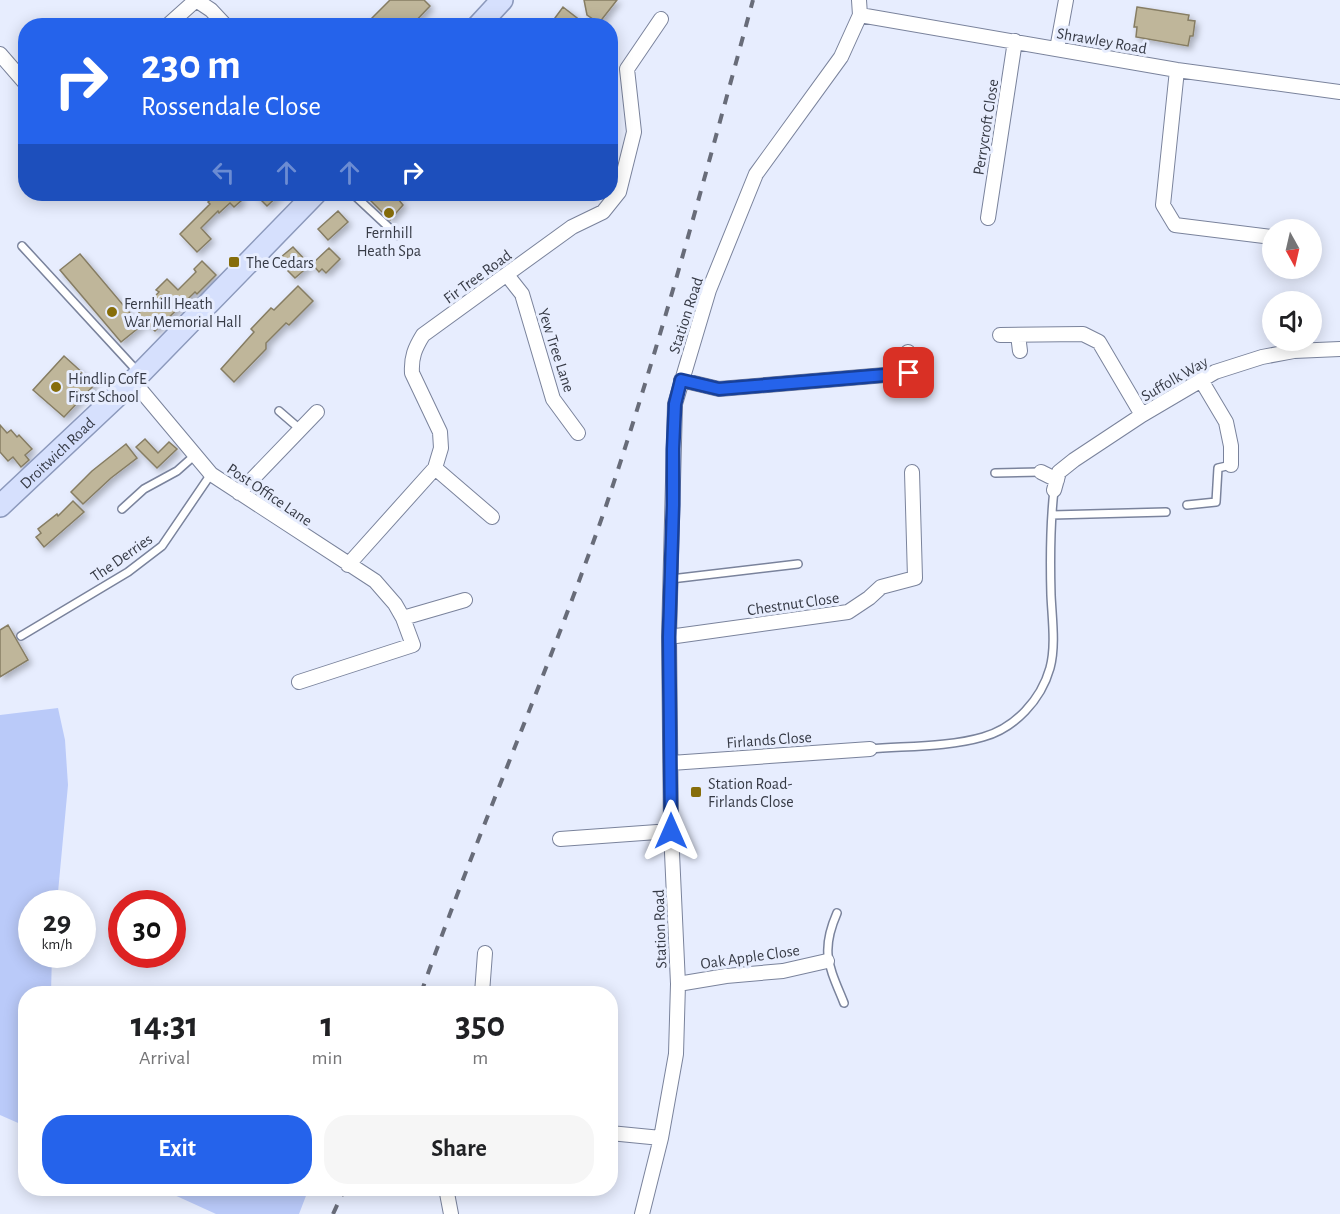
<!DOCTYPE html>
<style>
:root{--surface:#fff;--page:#f6f6f6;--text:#202124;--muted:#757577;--accent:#2563eb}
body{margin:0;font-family:"Alegreya Sans",sans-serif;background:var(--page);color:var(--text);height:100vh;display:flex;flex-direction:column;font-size:22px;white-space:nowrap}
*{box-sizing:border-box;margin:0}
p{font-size:20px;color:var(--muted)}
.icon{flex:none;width:33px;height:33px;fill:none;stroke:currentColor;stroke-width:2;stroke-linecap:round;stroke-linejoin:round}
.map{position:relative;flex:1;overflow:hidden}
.sheet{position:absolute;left:18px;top:986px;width:600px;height:210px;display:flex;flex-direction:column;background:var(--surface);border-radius:24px;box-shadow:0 3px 15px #0003}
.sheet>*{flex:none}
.hud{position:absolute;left:18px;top:18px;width:600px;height:183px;border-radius:24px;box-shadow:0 3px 15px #0003;background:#2563eb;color:#fff;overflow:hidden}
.needle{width:39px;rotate:172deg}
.tools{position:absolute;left:1262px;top:219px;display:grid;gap:12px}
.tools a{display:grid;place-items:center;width:60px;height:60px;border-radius:50%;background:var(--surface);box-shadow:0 3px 15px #0003;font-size:30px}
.speed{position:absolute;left:18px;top:890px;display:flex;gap:12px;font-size:30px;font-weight:700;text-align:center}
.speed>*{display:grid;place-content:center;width:78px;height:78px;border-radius:50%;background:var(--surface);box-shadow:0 3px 15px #0003;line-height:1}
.speed small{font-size:15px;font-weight:400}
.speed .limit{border:9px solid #d22;background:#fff;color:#111}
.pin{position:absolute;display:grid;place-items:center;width:51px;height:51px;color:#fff;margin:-26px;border-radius:12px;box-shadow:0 3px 9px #0006}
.me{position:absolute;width:66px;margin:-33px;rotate:0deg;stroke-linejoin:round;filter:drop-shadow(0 0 4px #0008)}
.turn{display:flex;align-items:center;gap:21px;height:126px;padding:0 24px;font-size:27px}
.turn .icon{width:78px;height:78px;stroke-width:2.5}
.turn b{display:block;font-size:42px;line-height:51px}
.lanes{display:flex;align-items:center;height:57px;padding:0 24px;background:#0003;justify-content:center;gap:30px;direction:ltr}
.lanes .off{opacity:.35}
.eta{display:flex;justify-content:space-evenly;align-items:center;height:102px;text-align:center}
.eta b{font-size:36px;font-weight:700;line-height:42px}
.primary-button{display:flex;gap:12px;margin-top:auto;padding:12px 24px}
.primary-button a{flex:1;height:69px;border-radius:24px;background:var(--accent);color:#fff;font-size:24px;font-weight:700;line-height:69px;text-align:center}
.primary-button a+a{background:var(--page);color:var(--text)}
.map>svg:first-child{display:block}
</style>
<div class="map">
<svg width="1340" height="1214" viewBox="0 0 1340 1214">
<defs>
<filter id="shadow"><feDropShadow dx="3.5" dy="3.5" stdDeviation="3" flood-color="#0004"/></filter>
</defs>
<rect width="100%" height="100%" fill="#e7edfe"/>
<path fill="#bacaf9" d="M58 708 65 740 68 785 57 903H32V954H52L51 993H26L25 1126 0 1115V715Z
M159 1188H309L299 1214H216Z"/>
<path fill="#bfb69a" stroke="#867d63" stroke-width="1.5" filter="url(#shadow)" d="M390 0H424L430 6 411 26H364Z
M584 0H617L599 23 587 15Z
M563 7 577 18 571 26H549Z
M1137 7 1189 15 1188 20 1195 21 1193 36H1190L1188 46 1136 37 1137 27H1134Z
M217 194H240L237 196 242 200 234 207 230 203 219 213 218 211 201 228 211 239 197 252 180 234 210 204 208 202Z
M255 194H280L267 206Z
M364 194H394L403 205 390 220Z
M338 211 348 222 328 240 318 229Z
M293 247 310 265 295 278 288 271 291 268 281 257Z
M329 248 340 259 326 273 322 269 319 272 312 264Z
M80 254 134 318 159 292 156 290 167 279 178 290 196 272 194 269 202 261 216 275 197 294 195 292 155 331 146 322 121 342 60 270Z
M298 286 313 301 289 325 286 323 266 343V349L234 382 221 369 254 332 251 329 271 308 274 310Z
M64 356 95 384 64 417 33 390Z
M0 425 7 433 11 430 17 437 19 435 32 449 25 455 29 460 21 467 13 457 8 461 0 452Z
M145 439 158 453 169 442 177 449 157 468 136 447Z
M126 444 137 458 111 478 83 504 71 492 92 471Z
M73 501 84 512 44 547 36 537 41 533 38 529 57 514 58 516Z
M8 625 28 660 0 677V630Z"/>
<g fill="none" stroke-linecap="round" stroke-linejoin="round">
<g stroke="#7a839c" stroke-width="10">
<path id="lane" d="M353 194 398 236
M22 246 138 372
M279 411 301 430
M995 473 1041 472
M1187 505 1216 502 1218 468 1231 465
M122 509 144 489 177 471 195 455
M1052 515 1166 512
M671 579 798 564
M21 636 128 572 162 546 211 474
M870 749C905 746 949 747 983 737 1015 728 1041 700 1050 668 1056 646 1052 618 1051 595 1050 560 1050 526 1054 490
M837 913C820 952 829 966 844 1003"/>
</g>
<g stroke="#7a839c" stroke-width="16">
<path id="street" d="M860 15 1177 70 1340 92
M167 26 196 0 211 10 226 26
M1057 49 1066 0
M0 54 26 84
M1177 70 1163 205 1175 225 1272 237
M988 218 1015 41
M507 275 522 294 553 399 578 433
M1000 335 1083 334 1099 342 1142 415
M1018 335 1020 351
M681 380 719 389 909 373 908 352
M1201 380 1226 422 1231 446V465
M133 381 211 474 375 581 395 604 403 618
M435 468 492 517
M1041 472 1057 480
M1054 490 1059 472 1074 460 1142 415 1215 372 1262 357 1294 351 1340 349
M239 493 317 412
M348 565 435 468 441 448 440 432 412 373C411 357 415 348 423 335L572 227 603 212 619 192 634 132 627 69 661 19
M669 637 848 612 869 598 881 587 915 578 912 472
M299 682 413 645 403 618 465 600
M671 763 870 749
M560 839 671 831
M678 984 726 976 783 971 827 961
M482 993 485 953
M610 1133 661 1138
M446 1188 451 1214
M642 1214 661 1138 676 1054 678 984 671 831 669 637 675 404 709 290 756 174 841 57 860 15 859 0"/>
</g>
<g stroke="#8c99bc" stroke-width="24">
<g id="primary">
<path d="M478 26 502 0"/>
<path id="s1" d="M0 506 133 381 315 194"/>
</g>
</g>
<use href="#lane" stroke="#fff" stroke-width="7"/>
<use href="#street" stroke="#fff" stroke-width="14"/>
<use href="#primary" stroke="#d6e0fd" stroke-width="21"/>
<path stroke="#686c79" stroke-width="4" stroke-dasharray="10 10" stroke-linecap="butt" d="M421 993C479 829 549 670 606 506 662 339 707 169 753 0
M333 1214 345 1188"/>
</g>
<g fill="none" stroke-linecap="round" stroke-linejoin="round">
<g stroke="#184099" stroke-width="15">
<path id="route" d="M671 831 669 637 673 505V449L675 404 681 380 719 389 909 373"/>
</g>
<use href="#route" stroke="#2563eb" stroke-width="10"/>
</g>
<g fill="#866d0a" stroke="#e7edfe" stroke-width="2">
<circle cx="389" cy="213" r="6"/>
<rect x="228" y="256" width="12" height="12" rx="3"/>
<circle cx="112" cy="312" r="6"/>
<circle cx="56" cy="387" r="6"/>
<rect x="690" y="786" width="12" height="12" rx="3"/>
</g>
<g text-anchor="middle" stroke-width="6" stroke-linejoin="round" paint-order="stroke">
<g font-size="16" fill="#373b46" stroke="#e7edfe">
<text transform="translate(1102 40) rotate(10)" y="6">Shrawley Road</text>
<text transform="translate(985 127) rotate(-81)" y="6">Perrycroft Close</text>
<text transform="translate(477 276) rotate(-36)" y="6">Fir Tree Road</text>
<text transform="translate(685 315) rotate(-72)" y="6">Station Road</text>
<text transform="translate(557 350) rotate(72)" y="6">Yew Tree Lane</text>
<text transform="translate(1174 378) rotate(-30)" y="6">Suffolk Way</text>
<text dy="6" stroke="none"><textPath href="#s1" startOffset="78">Droitwich Road</textPath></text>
<text transform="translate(270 494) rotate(34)" y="6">Post Office Lane</text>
<text transform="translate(121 557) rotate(-35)" y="6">The Derries</text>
<text transform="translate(793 603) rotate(-8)" y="6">Chestnut Close</text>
<text transform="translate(769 739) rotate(-4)" y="6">Firlands Close</text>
<text transform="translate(659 929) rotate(-92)" y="6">Station Road</text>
<text transform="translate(750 956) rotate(-8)" y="6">Oak Apple Close</text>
</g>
<g font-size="16" fill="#373b46" stroke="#e7edfe" text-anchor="start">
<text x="389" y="238" text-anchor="middle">Fernhill<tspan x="389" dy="18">Heath Spa</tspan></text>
<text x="246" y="268">The Cedars</text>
<text x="124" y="309">Fernhill Heath<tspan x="124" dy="18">War Memorial Hall</tspan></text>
<text x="68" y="384">Hindlip CofE<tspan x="68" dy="18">First School</tspan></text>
<text x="708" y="789">Station Road-<tspan x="708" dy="18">Firlands Close</tspan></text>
</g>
</g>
</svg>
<div class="tools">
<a><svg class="needle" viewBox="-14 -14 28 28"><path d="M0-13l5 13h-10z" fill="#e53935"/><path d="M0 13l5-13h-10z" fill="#757577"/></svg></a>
<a><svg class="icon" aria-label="sound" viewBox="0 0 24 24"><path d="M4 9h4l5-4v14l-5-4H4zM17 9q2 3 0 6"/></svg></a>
</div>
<div class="speed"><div>29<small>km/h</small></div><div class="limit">30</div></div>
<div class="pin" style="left:909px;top:373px;background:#d93025"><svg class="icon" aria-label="arrive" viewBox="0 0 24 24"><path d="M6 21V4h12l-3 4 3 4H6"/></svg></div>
<svg class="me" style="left:671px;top:831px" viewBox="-20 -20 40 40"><path d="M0-17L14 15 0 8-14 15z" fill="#2563eb" stroke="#fff" stroke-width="4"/></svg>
<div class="hud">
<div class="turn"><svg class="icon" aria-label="right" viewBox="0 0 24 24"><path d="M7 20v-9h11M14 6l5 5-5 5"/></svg><div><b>230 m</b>Rossendale Close</div></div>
<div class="lanes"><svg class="icon off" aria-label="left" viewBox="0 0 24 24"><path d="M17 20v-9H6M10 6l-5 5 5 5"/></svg><svg class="icon off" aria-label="ahead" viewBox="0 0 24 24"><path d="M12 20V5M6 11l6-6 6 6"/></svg><svg class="icon off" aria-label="ahead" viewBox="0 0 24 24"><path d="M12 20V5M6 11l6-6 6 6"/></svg><svg class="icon" aria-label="right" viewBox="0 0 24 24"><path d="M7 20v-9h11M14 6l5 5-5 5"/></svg></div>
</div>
<section class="sheet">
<div class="eta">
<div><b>14:31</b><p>Arrival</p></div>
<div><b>1</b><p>min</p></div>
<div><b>350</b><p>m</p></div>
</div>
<div class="primary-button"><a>Exit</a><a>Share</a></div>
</section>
</div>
